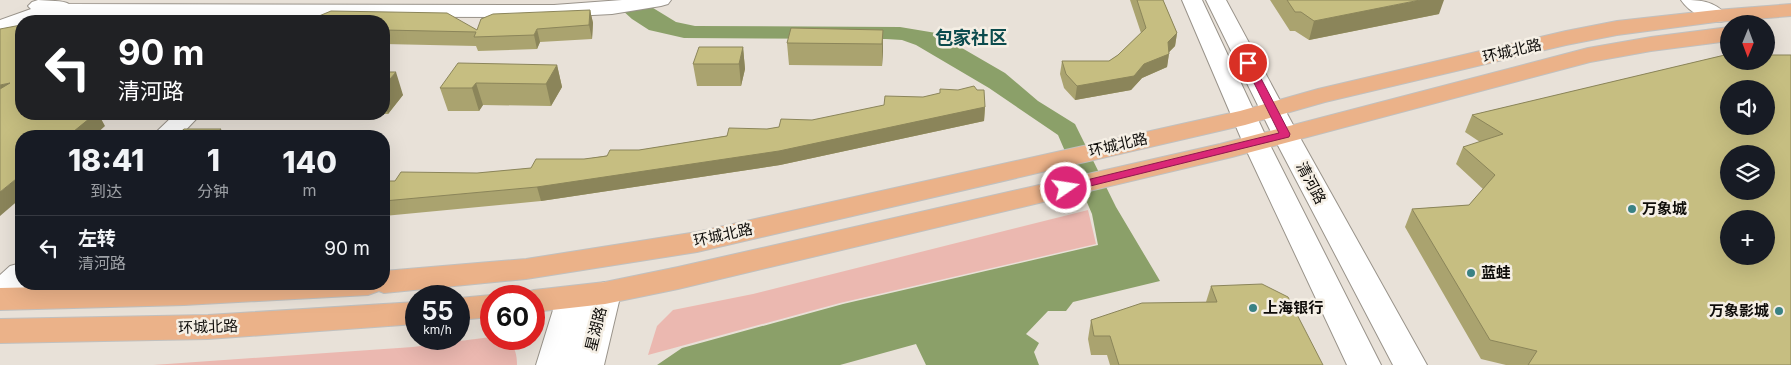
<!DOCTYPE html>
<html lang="zh">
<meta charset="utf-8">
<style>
:root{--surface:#171b24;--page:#20242c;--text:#f1f3f6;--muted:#9ea1a6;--line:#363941}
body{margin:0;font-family:Inter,"Noto Sans SC",sans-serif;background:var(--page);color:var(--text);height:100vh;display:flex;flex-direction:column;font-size:19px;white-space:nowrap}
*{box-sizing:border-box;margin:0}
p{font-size:16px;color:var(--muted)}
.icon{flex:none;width:28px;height:28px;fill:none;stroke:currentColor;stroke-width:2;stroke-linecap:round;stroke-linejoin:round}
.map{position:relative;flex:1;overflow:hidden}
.side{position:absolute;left:15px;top:130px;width:375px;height:160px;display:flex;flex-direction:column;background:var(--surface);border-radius:20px;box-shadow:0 5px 20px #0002}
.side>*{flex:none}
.guide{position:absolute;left:15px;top:15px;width:375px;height:105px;border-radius:20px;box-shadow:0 5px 20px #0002;background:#202124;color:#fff;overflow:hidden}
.needle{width:32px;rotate:181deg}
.buttons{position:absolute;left:1720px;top:15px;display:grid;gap:10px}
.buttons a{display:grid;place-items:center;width:55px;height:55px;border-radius:50%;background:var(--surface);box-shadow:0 5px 20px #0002;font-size:25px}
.speed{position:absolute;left:405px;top:285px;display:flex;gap:10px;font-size:25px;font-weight:700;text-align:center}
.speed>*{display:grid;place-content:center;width:65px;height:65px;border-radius:50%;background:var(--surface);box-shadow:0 5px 20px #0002;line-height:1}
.speed small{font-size:12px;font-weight:400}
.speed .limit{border:8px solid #d22;background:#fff;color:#111}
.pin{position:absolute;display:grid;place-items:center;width:42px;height:42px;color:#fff;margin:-21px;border:2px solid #fff;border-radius:50%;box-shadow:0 1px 5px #0007}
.me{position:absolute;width:55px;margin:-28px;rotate:77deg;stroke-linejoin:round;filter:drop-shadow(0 0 4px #0008)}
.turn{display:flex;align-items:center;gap:18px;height:105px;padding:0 20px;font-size:22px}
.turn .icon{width:65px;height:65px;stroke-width:2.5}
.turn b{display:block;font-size:35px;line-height:42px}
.eta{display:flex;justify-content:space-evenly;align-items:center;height:85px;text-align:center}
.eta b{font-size:30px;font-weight:800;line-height:35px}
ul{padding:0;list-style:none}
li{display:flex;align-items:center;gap:15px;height:65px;padding:0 20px;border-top:1px solid var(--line)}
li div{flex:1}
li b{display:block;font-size:19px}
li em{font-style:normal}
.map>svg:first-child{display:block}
</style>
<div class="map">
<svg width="1791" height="365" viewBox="0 0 1791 365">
<rect width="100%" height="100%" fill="#e8e1d8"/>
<path fill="#ebb8b0" d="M1088 210 1096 244 840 303 648 355 657 326 673 310 753 294Z
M491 337V339H507C515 347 517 354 517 365H153L413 347Z"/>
<path fill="#8ba069" d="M611 0H640L676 22 695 26 900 27 936 33 1005 73 1038 101 1075 124 1116 207 1160 281 1073 302 1066 311H1048L1026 334 1039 343 1034 352 1039 365H926L916 344 840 365H657L682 348 843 304 1098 245 1092 214 1058 135 989 88 916 45 902 40 886 39 684 38 649 30 632 19Z"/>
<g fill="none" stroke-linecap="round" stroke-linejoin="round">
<g stroke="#99938a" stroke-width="2">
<path id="secondary" d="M38 0C48 1 63 0 69 4L554 5 622 0H671L668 4 661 6 612 14 554 17 51 16 37 21H21V27L0 34V20L31 9 28 6 32 2Z
M1182 0H1202L1269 143 1381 365H1347L1243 143Z
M1206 0H1226L1298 134 1427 365H1393L1272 134Z
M1681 0C1698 0 1715 0 1727 16L1724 21C1709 24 1689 12 1681 0Z
M175 114H201L180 136H152Z
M21 263V284H28L11 301 0 304V275L10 266Z
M605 282 616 285 621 293 604 365H536L557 297 562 289 573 286 584 289 588 296 594 285Z"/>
</g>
<g stroke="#c0c0bf" stroke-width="2">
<path id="primary" d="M1791 4V16L1716 22 1617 35 1566 45 1325 102 1245 125 697 252 526 279 384 293 379 291 368 295 184 305 0 310V288L178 284H384V271L526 259 697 232 1240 111 1318 89 1566 31 1617 21 1716 10Z
M1729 27V41L1651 51 1590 62 1232 157 678 289 605 304 534 312V296H521L523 293 534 290 605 282 678 267 1220 144 1588 48 1651 37Z
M491 295 496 296H491V317L459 320V298Z
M416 302V324L208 339 0 343V319L208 315Z"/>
</g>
<use href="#secondary" fill="#fff" fill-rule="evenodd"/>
<use href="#primary" fill="#ebb289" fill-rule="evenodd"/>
</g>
<path fill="#aaa36f" d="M1130 0H1163L1177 33 1175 46 1169 52 1167 67 1142 78 1131 90 1075 100 1064 88 1060 74 1062 61H1109L1118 55 1141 33Z
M1270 0H1319L1439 14 1309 40 1295 31H1290Z
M590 10 593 23 592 39 540 42 537 49 478 51 476 46 384 44V21L477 30Z
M883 30V51L882 66 789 65 787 43Z
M743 47 745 69 741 86H697L693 64Z
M1729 54 1791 365H1506L1481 359 1405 227 1412 209 1469 205 1483 189 1456 164 1463 147 1480 142 1465 132 1472 115Z
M557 65 562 87 551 106 483 105 479 111H448L440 88Z
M384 72 403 95 388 114H384Z
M985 107 984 121 780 165 541 201 384 216V181H395L531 168 779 127 812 120Z
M1211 286 1323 365H1110L1107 355H1091L1088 339 1091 320 1206 302Z"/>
<path fill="#8b855a" d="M1420 0H1444L1439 14 1309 40 1314 21Z
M590 10 593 23 592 39 589 25Z
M537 29 540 42 537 49 534 35Z
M883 30V51L882 66V44Z
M1177 33 1175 46 1166 55 1169 54 1167 67 1142 78 1131 90 1075 100 1077 86 1144 64Z
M21 37V57L17 51Z
M743 47 745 69 741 86 739 64Z
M557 65 562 87 551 106 546 84Z
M396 72 403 95 388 114 384 102V86Z
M10 83 0 102V85Z
M476 83 483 105 479 111 472 88Z
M985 107 984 121 780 165 541 201 537 187Z
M77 114H100L99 115 105 126 94 136H68Z
M221 129 224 136H213Z
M21 175V198L0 216V192Z"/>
<path fill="#c6be81" stroke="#8b855a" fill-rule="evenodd" d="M1137 0H1163L1177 33 1168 42 1169 54 1144 64 1134 76 1077 86 1066 74 1062 61H1109L1118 55 1146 28Z
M1287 0H1420L1314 21 1301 12H1295Z
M590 10 589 25 537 29 534 35 474 37 476 32 384 30V21H307L331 11 447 13 477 30 481 19 493 14Z
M69 16 126 17 125 21H167H62Z
M21 25V37L17 51 21 50V114H95L68 136H21V175L0 192V89L10 83 0 85V29Z
M791 28 883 30 882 44 787 43Z
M699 47H743L739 64H693Z
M1729 54V61H1766V55H1791V365H1528L1537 351 1490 340 1412 209 1469 205 1495 175 1463 147 1503 134 1472 115ZM1729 89H1766V126H1729ZM1729 154H1766V191H1729ZM1729 219H1766V256H1729Z
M458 63 557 65 546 84 476 83 472 88H440Z
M384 72H396L384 86Z
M974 86 977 90H984L985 107 779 151 537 187 384 201V181H395L401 172 477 173 531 168 536 159H584L607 156 610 150H639L727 136 729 128 767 129 779 127 781 119 812 120 884 105 885 96 923 97 940 93V89L958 90Z
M184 129H221L213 136H176Z
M1262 284 1288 297 1323 365H1119L1110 336H1094L1091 320 1142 303 1217 302 1211 286Z"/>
<path fill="#db2777" stroke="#8e194d" d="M1248 60 1253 63 1290 134 1289 137 1066 192 1062 191 1061 188 1062 186 1279 133 1244 63Z"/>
<g fill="#3a8284" stroke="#f5efe5" stroke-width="2">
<circle cx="1632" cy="209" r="5"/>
<circle cx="1471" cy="273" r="5"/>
<circle cx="1253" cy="308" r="5"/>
<circle cx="1779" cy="311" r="5"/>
</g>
<g text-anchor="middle" stroke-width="5" stroke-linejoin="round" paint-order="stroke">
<g font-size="15" fill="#0e0c09" stroke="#f5efe5">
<text transform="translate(1512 51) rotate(-13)" y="5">环城北路</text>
<text transform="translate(1118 145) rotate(-13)" y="5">环城北路</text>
<text transform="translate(1311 183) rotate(62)" y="5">清河路</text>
<text transform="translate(723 235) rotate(-12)" y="5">环城北路</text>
<text transform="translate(208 327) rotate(-2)" y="5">环城北路</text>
<text transform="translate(596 329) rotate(-76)" y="5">星湖路</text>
</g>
<g font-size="15" font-weight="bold" fill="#0e0c09" stroke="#f5efe5" text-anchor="start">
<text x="1642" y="214">万象城</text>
<text x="1481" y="278">蓝蛙</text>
<text x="1263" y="313">上海银行</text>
<text x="1769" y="316" text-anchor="end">万象影城</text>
</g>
<g font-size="18" font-weight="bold" fill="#0b4b4d" stroke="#f5efe5">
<text x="971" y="44">包家社区</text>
</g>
</g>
</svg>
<div class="buttons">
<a><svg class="needle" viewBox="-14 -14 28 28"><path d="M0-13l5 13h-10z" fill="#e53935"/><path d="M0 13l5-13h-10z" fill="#9ea1a6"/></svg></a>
<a><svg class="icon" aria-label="sound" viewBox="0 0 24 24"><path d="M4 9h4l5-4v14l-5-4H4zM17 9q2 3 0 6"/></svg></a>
<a><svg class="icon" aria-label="layers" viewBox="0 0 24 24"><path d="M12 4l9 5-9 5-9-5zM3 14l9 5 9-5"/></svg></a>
<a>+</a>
</div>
<div class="speed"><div>55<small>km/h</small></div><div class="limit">60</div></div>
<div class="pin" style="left:1248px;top:63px;background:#d93025"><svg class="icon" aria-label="arrive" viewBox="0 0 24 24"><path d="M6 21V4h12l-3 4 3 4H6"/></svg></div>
<svg class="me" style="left:1066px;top:188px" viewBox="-20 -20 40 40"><circle r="17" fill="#db2777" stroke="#fff" stroke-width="3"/><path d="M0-11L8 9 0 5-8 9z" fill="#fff"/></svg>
<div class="guide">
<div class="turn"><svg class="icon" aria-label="left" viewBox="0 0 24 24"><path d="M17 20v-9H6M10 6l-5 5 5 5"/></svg><div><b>90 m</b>清河路</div></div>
</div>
<section class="side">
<div class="eta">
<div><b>18:41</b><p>到达</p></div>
<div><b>1</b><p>分钟</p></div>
<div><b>140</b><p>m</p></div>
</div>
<ul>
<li><svg class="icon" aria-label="left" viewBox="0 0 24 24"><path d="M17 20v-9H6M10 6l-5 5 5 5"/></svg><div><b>左转</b><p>清河路</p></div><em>90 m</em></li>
</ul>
</section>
</div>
